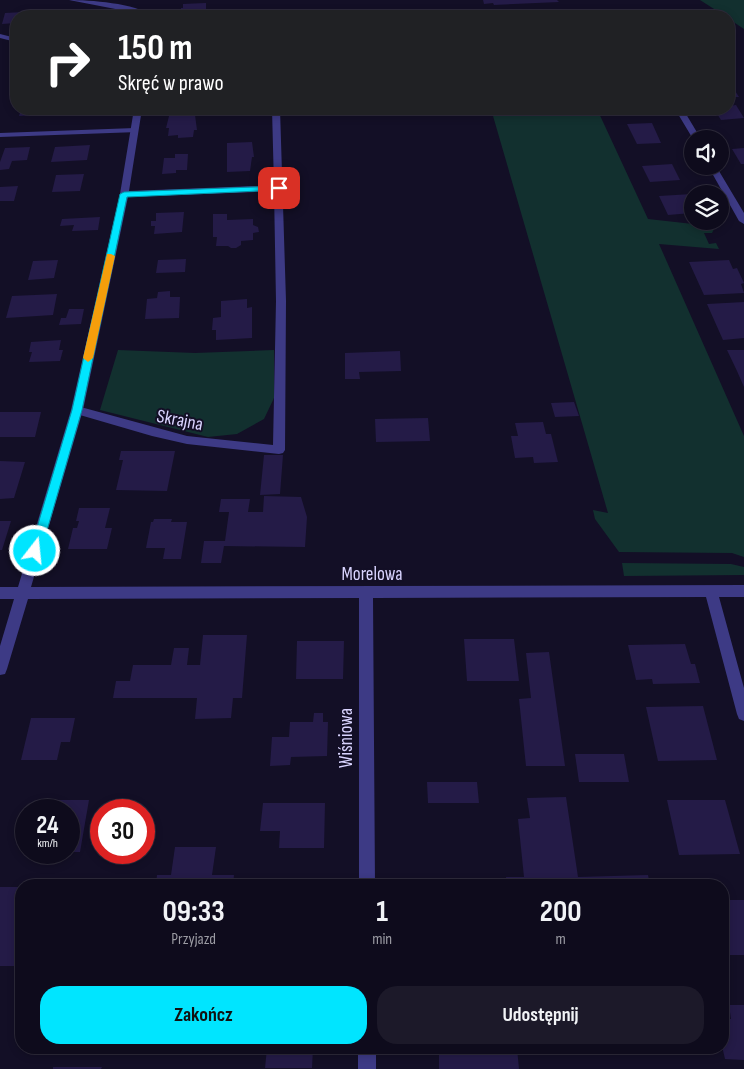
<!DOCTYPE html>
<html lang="pl">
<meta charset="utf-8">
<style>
:root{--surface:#0e0b1c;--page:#1c1929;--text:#f1f3f6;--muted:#9b9ba3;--line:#2e2b3b;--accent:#00e5ff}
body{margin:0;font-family:"Sofia Sans Condensed",sans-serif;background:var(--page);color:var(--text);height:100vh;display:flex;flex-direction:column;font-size:19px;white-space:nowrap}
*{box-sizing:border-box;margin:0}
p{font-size:16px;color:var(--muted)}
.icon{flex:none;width:28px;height:28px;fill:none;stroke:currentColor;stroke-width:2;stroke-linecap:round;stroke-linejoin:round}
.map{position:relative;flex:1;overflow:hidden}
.side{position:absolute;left:15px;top:879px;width:714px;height:175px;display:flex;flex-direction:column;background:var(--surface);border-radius:20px;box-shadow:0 2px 8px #0003,0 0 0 1px var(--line)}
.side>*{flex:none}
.hud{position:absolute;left:10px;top:10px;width:725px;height:105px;border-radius:20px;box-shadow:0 2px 8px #0003,0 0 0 1px var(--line);background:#202124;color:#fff;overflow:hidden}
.fabs{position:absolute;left:684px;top:130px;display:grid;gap:10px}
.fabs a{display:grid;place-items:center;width:45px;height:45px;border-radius:50%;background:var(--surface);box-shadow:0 2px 8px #0003,0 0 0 1px var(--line);font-size:25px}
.speed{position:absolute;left:15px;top:799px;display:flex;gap:10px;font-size:25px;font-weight:700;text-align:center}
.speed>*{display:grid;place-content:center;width:65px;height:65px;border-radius:50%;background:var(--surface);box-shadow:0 2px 8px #0003,0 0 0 1px var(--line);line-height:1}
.speed small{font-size:12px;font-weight:400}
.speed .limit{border:8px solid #d22;background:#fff;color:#111}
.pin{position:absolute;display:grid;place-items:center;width:42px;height:42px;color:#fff;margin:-21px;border-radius:10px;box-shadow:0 2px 8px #0006}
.me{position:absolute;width:55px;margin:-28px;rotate:16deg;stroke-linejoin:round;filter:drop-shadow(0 0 4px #0008)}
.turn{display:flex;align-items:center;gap:18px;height:105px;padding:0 25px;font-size:22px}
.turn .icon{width:65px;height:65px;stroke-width:2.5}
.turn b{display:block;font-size:35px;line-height:42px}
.eta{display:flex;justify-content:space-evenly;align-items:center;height:85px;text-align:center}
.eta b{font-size:30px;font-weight:700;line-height:35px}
.action{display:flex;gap:10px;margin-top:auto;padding:10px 25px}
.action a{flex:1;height:58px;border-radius:20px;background:var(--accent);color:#111;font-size:20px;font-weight:700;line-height:58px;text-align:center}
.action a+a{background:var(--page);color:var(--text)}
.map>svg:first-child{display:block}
</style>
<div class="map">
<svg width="744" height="1069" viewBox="0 0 744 1069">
<rect width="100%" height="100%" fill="#130f26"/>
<path fill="#12302f" d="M700 0H744V29L729 19V16H725Z
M491 109H597L648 219 711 226 714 229 712 233H704L709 244 716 243 719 249 659 244 744 436V557L732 553 619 552 595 519 593 510 608 513Z
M118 350 195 353 274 350V398L264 419 237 434 208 437 100 410Z
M622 563 731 564 744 567V575L624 576Z"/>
<path fill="#241b47" d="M483 0H557L559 2 494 5 493 3 484 4Z
M206 3V16H180L181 8H183V4Z
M24 12 23 16H16V23L2 24 5 13Z
M729 83H730L739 97H729Z
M736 105 744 118 721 120 714 109H729V106Z
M21 109H43L41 115 19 116Z
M70 109H96V114L69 115Z
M233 109H250V115L233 116Z
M195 115 197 130H194L193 137 178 138V135L168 136 169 128H166L169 116Z
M652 123 661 143 637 144 627 124Z
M252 142 254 157H252L250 171 227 172V143Z
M90 145 87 160 51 162 55 147Z
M30 147 27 160 12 161 9 169 0 170V162L5 148Z
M744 148V164H741L732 149Z
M175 154H188L187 170H176V173L162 174 164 158H175Z
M672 164 680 180 650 182 642 166Z
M84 174 80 191 52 192 56 175Z
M18 186 14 201H0V187Z
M692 194V213L668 215 659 196Z
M184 212 182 232 154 234 155 226H151V221H156V213Z
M213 214H227V220L253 219V225L258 227 259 232 253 233V240L241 241V245L236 248H231L228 246H216L217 237H213Z
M100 217 98 230 72 231 74 225 60 226 62 219Z
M186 259 185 272 156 273 158 260Z
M58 260 54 278 28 280 33 261Z
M729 260 733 269 737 268 744 283 741 284 744 293 704 295 689 262Z
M170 291V297H180L179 318 145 319 147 299 157 298 158 292Z
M57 294 53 315 6 318 12 296Z
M247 299V308L252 307V338L216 340V330H212L213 318 221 317V301Z
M744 302V338L723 340 707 304Z
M69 309H84L81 324 59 325 61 318H66Z
M61 340 59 350H63L60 361 29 362 32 352H29L31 342Z
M727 350H744V387L737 371Z
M400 351 401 371 359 372 360 379H345V353Z
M574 402 579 416 555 417 551 403Z
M0 412H41L35 437H0Z
M428 418 430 441 376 442 375 419Z
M543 422 546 434H551L558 462 534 463 533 457 515 458 511 436H518L515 423Z
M121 451H175L167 491 116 490 123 460H119Z
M264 455H283L280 494 260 495Z
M0 461 25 462 14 498 0 499Z
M264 496 301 497 307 517 305 547 224 546 221 563H201L204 541H225L229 512H219L221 499H250L248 512H263Z
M79 508H110L105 528H112L107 549H68L73 528H77L79 521H76Z
M154 519H172L171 522H187L181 559H163L165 548H146L151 522H153Z
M0 521H11L2 550H0Z
M203 635H247L242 698H233L231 718 195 719 197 698H113L116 681H130L133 665H171L174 648H189L187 665H200Z
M464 639H514L519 681H467Z
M297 641H344L343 679H296Z
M685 644 691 664H695L700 683 653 684 652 679 636 680 628 645Z
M549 652 565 766H526L519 699 531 698 526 653Z
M703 706 717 760 658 761 646 707Z
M314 713H323V722H328L327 756 291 757 290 765 270 766 272 737H289L290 722H313Z
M31 718H75L70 742H61L57 760H21Z
M575 754H624L629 782H579Z
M427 782H477L479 803H428Z
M566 797 578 877 648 875 650 885H507L506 877H524L518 819 530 818 527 798Z
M40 800H89L80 852H69V810H37Z
M667 800H725L740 854 679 855Z
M263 803H325L324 848H279L280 831H260Z
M175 847H216L212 875H234L233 885H156L157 875H171Z
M0 887H21V966H0Z
M722 900H744V955H722Z
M729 1005H744V1060L725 1059 722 1046V1019H731Z
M267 1048H313L312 1068H265Z
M439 1048H517L519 1069H439Z
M53 1067H102L101 1069H53Z"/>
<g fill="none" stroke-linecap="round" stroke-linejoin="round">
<path fill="#3d3a85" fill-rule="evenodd" d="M272 109H280L286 301 285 450 283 453 279 454 187 444 152 436 73 413 71 410 77 406 187 436 273 445 276 301 274 191 255 192 251 189 255 186H274Z
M135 128H138V132L0 137V133Z"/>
<path fill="#3d3a85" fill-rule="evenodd" d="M69 0C89 0 136 3 152 16H143L136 13Z
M591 14H626L630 16H587Z
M0 34 16 38V42L0 38Z
M134 109H142L129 191 255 186 259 189 255 192 128 197 83 410 31 587 744 585V597H719L744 688V721L739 719 737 714 706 597 373 598 375 885H359V598L28 599 7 669 5 674 0 675V646L14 599H0V587H18L71 410 120 194Z
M675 109H683L701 139H693Z
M708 166H716L744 213V224L739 221Z
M358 1048H376V1069H358Z"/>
</g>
<path fill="#00e5ff" stroke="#0095a6" d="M279 186H281V190L127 197 82 410 41 551 39 555H31L30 551 72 410 120 194 124 192Z"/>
<path fill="#f59e0b" d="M107 254H111L115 256 93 358 88 362 83 358Z"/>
<g text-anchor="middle" stroke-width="4" stroke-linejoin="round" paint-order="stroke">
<g font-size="19" fill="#d9d4ff" stroke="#130f26">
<text transform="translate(180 419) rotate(11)" y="7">Skrajna</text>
<text x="372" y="580">Morelowa</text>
<text transform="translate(345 738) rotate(-90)" y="7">Wiśniowa</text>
</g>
</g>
</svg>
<div class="fabs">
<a><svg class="icon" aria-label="sound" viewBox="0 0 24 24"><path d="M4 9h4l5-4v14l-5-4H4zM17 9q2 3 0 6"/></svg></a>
<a><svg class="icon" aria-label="layers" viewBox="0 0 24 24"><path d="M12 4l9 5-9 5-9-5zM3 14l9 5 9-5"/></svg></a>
</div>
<div class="speed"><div>24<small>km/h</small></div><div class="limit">30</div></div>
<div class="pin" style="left:279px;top:188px;background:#d93025"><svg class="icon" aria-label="arrive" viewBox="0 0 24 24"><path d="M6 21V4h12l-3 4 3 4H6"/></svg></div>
<svg class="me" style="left:35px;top:551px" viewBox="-20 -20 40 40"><circle r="17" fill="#00e5ff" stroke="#fff" stroke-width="3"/><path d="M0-11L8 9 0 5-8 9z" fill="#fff"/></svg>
<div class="hud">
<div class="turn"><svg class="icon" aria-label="right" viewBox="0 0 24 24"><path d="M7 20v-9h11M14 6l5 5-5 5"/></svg><div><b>150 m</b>Skręć w prawo</div></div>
</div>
<section class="side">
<div class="eta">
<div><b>09:33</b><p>Przyjazd</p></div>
<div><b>1</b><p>min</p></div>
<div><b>200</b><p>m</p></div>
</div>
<div class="action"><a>Zakończ</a><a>Udostępnij</a></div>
</section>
</div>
